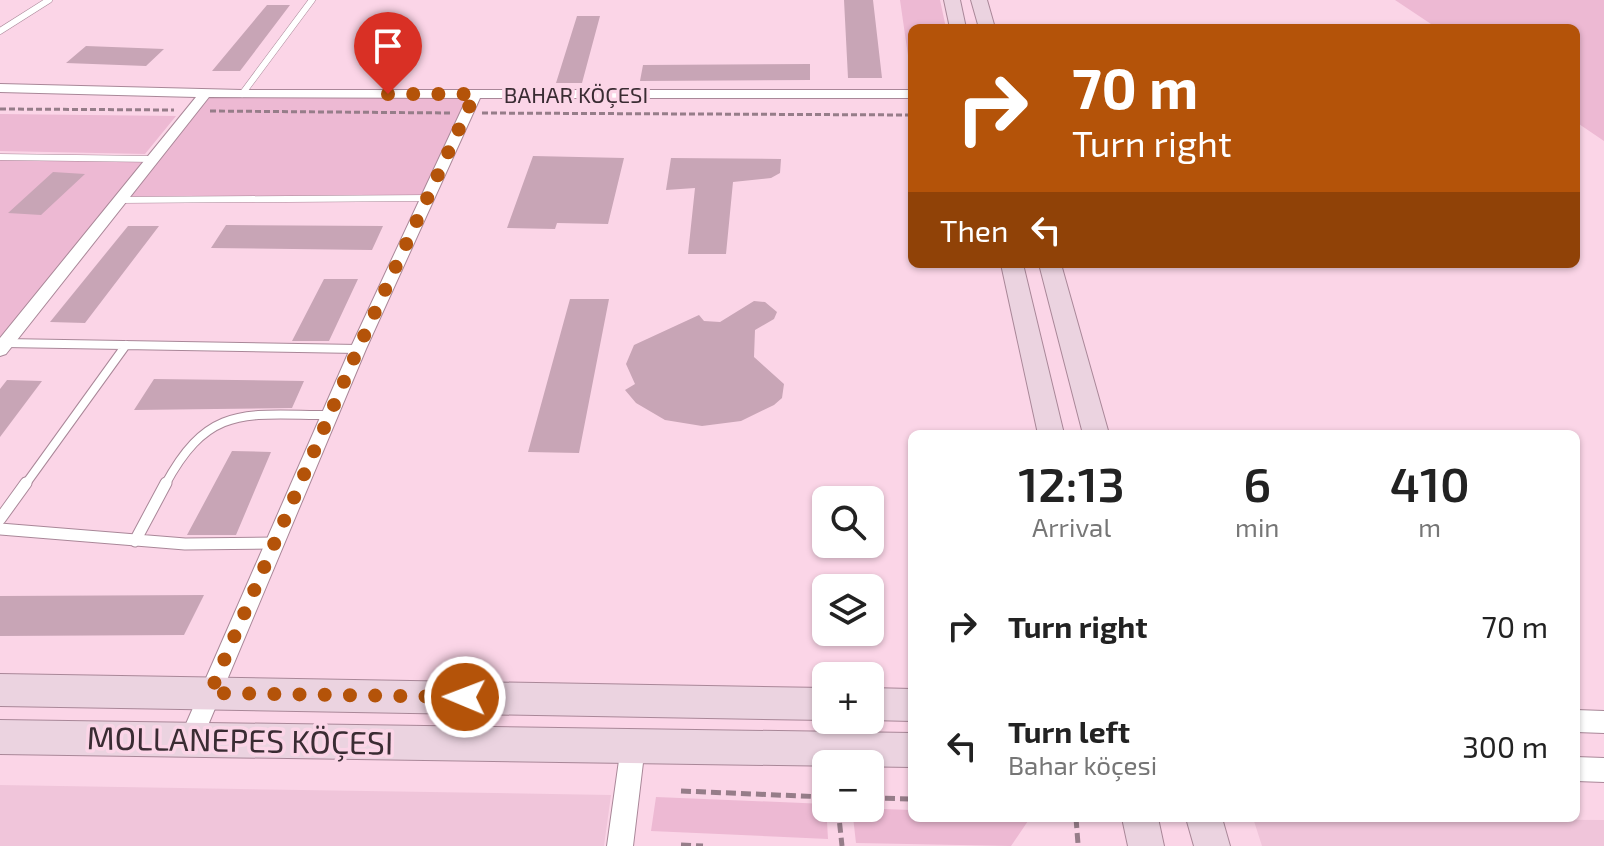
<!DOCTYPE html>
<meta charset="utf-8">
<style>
:root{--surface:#fff;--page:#f2f2f2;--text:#222;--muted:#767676}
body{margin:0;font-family:"Exo 2",sans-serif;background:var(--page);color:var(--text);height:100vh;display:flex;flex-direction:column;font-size:30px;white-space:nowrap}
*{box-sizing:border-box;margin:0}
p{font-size:26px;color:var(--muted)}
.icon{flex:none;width:44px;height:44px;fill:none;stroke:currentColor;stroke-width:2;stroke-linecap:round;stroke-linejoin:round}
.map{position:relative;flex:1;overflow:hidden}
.details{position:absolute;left:908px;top:430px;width:672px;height:392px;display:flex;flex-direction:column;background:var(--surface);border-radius:12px;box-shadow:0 2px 6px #0004}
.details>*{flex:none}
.hud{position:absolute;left:908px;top:24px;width:672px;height:244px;border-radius:12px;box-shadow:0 2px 6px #0004;background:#b45309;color:#fff;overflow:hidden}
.controls{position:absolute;left:812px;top:486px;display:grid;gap:16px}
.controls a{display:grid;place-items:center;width:72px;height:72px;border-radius:12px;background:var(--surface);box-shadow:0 2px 6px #0004;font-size:40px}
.pin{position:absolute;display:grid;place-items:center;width:68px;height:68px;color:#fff;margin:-82px -34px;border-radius:50% 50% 50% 0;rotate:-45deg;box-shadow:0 0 8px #0007}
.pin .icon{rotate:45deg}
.me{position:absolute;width:88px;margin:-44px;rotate:271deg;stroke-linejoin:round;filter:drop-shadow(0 0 6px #0008)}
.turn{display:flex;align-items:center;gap:28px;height:168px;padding:0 32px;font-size:36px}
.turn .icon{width:104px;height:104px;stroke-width:2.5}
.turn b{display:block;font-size:56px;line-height:68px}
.then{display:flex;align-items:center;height:76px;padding:0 32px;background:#0003;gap:16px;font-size:30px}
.eta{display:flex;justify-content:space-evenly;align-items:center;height:136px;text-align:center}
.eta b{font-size:48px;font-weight:600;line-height:56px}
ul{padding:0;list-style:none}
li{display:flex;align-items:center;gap:24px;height:120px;padding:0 32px}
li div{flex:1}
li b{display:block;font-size:30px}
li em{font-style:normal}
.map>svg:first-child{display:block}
</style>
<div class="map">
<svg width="1604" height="846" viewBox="0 0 1604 846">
<rect width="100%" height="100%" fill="#fbd5e7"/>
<path fill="#f0c5da" d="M0 785 611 795 604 846H0Z
M1253 818 1604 820V846H1262Z"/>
<path fill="#edb9d3" d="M900 0H940L946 28H912V83Z
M1395 0H1604V141L1576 122V28H1437Z
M208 98H466L421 201H127Z
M0 114 176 116 145 154 0 151Z
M0 157 153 159 0 350Z
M656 797 826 804 828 839 651 831Z
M852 808 912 810V818H1030L1011 846 856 843Z"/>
<path fill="#c8a5b6" d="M844 0H873L882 78H848Z
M267 5H290L240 71H212Z
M577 16H600L582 83H556Z
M86 46 164 49 146 66 66 63Z
M810 64V80L640 81 643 65Z
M533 156 624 158 608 224 557 223 555 229 507 228Z
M671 158 781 159 780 173 771 178 733 182 726 254H688L695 188 666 190Z
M53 172 85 174 41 215 8 213Z
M226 225 383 226 372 250 211 248Z
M128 226H159L85 323 50 322Z
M324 279H358L329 341H292Z
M570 299H609L579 453 528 452Z
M754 301 765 302 777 312 774 319 755 330 754 357 784 384 782 398 774 405 741 421 702 426 665 420 636 403 625 390 635 384 626 364 634 345 699 315 704 321 720 322Z
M154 379 304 381 292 408 134 410Z
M7 380 42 381 0 437V389Z
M232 451 271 452 236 535H187Z
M204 595 184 635 0 636V596Z"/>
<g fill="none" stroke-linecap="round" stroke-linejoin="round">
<g stroke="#a98798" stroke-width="7">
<path id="lane-far2" d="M0 31 49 0
M242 94 312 0
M0 157 153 159
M120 200 428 198"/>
</g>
<g stroke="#a98798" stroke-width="10">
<path id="lane-far1" d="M5 343 358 349
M25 485 126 345
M165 485C209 403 246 415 329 415"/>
</g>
<g stroke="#a98798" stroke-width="13">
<path id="lane" d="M0 519 26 483
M0 529 185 544 275 543
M135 541 166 483"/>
</g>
<g stroke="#a98798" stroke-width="2">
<path id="street" d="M0 84 242 90H912V98H480L366 349 198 749 190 753 182 749 178 741 182 733 350 349 467 98 209 97 6 354 0 356V338L196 97 0 92Z
M1576 710 1604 711V733L1576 732Z
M633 734 641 738 645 746 633 846H607L621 746 625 738Z
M1576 757 1604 758V782L1576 781Z"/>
</g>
<g stroke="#a98798" stroke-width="2">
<path id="secondary" d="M944 0H960L966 28H950Z
M971 0H987L995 28H979Z
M1001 264H1023L1064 434H1038Z
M1039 264H1061L1109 434H1083Z
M0 674 826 688V720L0 706Z
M870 688 912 689V721L870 720Z
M0 720 912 733V767L0 754Z
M1122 818H1158L1164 846H1128Z
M1186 818H1222L1230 846H1194Z"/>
</g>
<path stroke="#967d89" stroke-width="3" stroke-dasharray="6 3" stroke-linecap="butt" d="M0 109 174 110
M210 111 450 113
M482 113 912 115"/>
<path stroke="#967d89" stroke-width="5" stroke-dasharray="10 5" stroke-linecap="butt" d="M681 791 826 797
M870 798 912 799
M838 808 842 846
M1076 818 1078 844
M681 845 703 846"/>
<use href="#lane-far2" stroke="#fff" stroke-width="6"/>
<use href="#lane-far1" stroke="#fff" stroke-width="8"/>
<use href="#lane" stroke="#fff" stroke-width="11"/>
<use href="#street" fill="#fff" fill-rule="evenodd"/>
<use href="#secondary" fill="#ebd3e0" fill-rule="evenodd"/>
</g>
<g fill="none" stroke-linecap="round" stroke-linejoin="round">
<path stroke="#b45309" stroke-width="14" stroke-dasharray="0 25.2" d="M388 94H475L358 349 210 693 465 697"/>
</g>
<g text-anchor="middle" stroke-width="7" stroke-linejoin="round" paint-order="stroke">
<g font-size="22" fill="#3a2c33" stroke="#fbd5e7">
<text x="576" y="103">BAHAR KÖÇESI</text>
</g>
<g font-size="32" fill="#3a2c33" stroke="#fbd5e7">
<text transform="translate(240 741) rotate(1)" y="11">MOLLANEPES KÖÇESI</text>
</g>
</g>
</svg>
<div class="controls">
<a><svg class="icon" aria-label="search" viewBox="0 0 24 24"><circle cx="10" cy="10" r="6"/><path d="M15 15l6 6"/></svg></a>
<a><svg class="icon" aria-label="layers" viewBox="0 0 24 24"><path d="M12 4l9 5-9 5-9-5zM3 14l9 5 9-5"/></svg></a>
<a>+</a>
<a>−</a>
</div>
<div class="pin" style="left:388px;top:94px;background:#d93025"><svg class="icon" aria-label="arrive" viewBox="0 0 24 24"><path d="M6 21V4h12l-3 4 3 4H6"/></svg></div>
<svg class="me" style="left:465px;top:697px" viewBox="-20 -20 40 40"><circle r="17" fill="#b45309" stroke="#fff" stroke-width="3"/><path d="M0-11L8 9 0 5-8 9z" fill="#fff"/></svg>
<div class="hud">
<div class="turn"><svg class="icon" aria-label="right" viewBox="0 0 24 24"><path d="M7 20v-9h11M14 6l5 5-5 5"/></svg><div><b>70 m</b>Turn right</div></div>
<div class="then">Then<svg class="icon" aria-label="left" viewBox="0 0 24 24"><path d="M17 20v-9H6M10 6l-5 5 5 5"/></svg></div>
</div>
<section class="details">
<div class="eta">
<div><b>12:13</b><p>Arrival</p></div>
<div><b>6</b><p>min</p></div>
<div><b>410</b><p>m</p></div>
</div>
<ul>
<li><svg class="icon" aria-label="right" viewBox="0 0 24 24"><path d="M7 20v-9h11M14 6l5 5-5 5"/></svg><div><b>Turn right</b></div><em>70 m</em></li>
<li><svg class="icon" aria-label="left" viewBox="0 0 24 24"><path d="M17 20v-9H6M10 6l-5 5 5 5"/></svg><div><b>Turn left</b><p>Bahar köçesi</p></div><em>300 m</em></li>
</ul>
</section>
</div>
